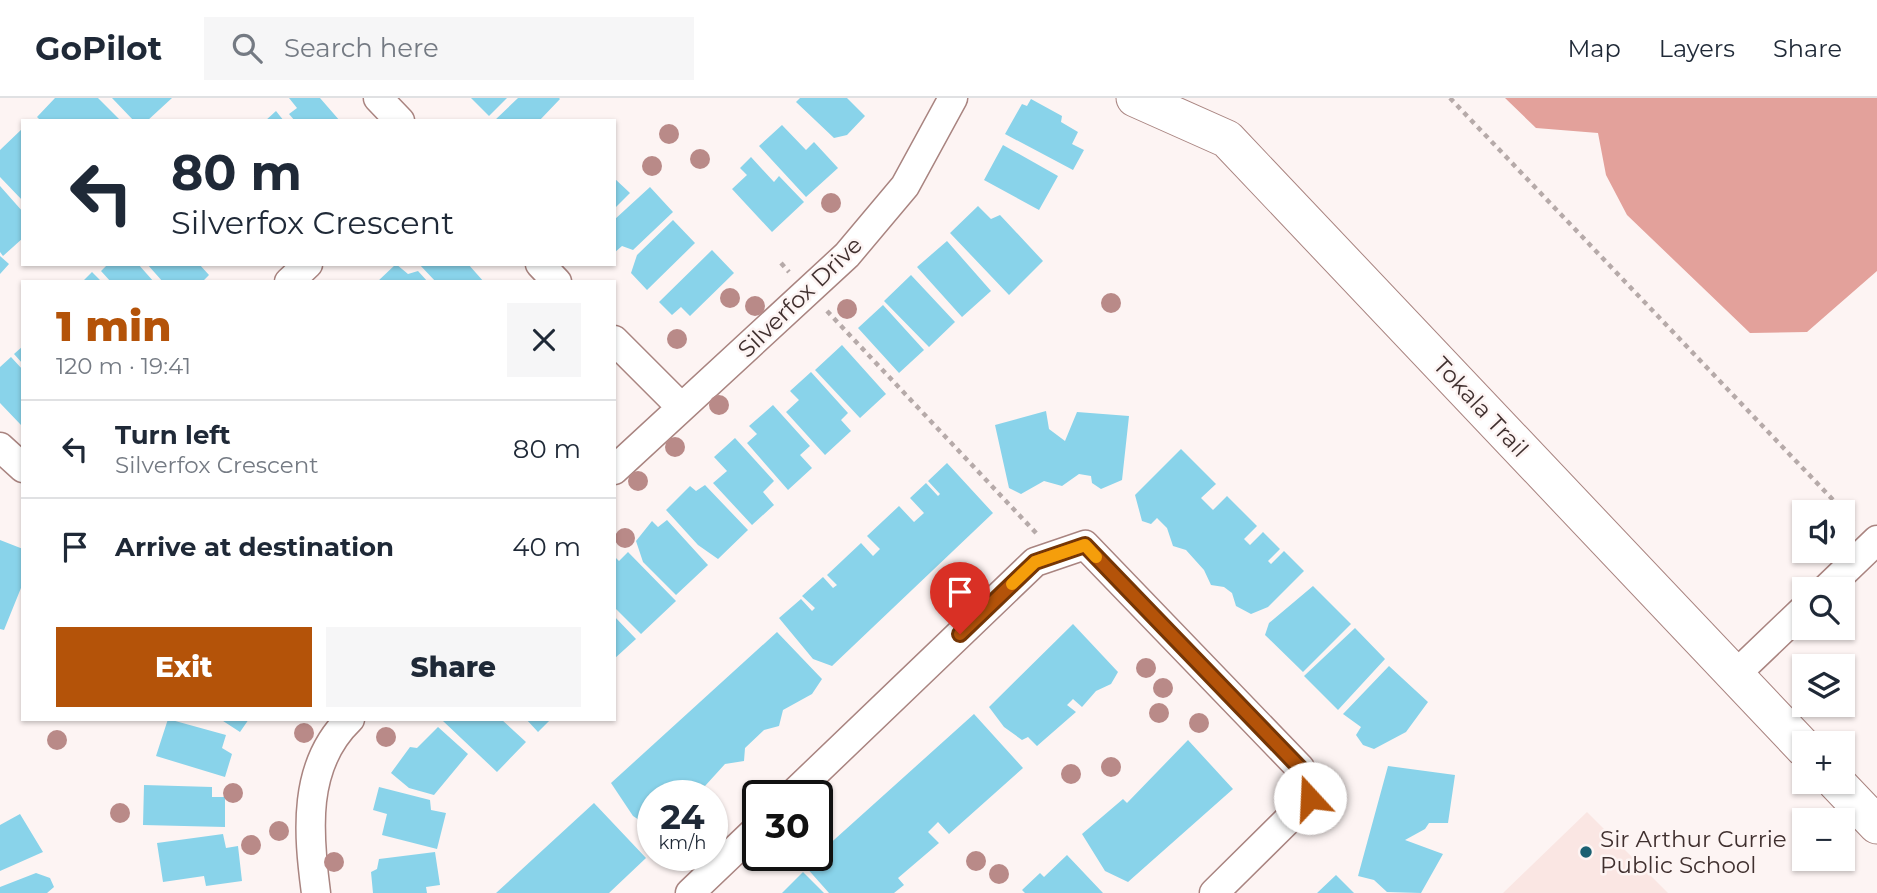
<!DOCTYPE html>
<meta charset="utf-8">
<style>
:root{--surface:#fff;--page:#f6f6f7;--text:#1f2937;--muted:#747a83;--line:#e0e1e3;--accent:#b45309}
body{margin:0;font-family:Montserrat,sans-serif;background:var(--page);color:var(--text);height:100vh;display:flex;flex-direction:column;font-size:26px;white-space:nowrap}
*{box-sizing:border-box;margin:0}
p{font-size:23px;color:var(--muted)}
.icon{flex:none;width:38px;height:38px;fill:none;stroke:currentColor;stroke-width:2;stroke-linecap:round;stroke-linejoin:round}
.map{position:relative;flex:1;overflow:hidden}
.details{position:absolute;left:21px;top:182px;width:595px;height:441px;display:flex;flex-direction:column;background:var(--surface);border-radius:0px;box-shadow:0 2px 5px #0004}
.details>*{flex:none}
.hud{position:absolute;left:21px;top:21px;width:595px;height:147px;border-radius:0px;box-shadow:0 2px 5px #0004;background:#fff;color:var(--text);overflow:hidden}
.tools{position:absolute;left:1792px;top:402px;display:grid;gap:14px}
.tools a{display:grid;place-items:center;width:63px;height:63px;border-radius:0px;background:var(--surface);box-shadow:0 2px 5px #0004;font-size:35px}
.speed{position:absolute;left:637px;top:682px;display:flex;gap:14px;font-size:35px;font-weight:700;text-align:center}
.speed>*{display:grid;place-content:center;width:91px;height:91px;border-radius:50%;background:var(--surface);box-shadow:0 2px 5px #0004;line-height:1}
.speed small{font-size:18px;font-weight:400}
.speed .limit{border:4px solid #111;border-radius:10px;background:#fff;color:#111}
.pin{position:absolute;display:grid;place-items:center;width:60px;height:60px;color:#fff;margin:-72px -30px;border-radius:50% 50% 50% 0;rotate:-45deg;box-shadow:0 0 7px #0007}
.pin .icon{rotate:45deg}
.me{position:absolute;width:77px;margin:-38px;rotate:340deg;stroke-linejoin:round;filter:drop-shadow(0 0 5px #0008)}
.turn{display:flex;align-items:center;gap:24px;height:147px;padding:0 35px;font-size:32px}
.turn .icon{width:91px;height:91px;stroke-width:2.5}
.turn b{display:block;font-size:49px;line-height:60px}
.round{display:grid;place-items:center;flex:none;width:74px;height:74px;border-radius:0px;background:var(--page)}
.head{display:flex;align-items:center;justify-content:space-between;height:119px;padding:0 35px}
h1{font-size:42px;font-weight:800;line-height:52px;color:var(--accent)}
.action{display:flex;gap:14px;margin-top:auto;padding:14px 35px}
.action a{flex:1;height:80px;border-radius:0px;background:var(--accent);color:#fff;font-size:28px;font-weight:800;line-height:80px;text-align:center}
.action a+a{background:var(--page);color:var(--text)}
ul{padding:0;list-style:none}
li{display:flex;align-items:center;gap:21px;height:98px;padding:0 35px;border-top:2px solid var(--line)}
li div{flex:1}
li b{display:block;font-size:26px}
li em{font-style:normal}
header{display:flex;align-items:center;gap:42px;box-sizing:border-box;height:98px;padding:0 35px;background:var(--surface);border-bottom:2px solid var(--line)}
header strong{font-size:33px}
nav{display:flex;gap:38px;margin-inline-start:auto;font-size:24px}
.search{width:490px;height:63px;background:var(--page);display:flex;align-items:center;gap:18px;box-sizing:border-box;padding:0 24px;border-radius:0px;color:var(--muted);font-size:26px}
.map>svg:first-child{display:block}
</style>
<header>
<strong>GoPilot</strong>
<div class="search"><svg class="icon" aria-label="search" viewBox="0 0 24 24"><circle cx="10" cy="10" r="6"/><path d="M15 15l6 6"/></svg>Search here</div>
<nav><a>Map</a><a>Layers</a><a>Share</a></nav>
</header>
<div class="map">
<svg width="1877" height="795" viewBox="0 0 1877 795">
<rect width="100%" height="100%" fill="#fdf4f3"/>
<path fill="#fae6e3" d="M1587 714 1668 795H1503Z"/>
<path fill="#e3a19b" d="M1505 0H1877V173L1807 234 1750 235 1627 117 1606 77 1598 35 1536 30Z"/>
<path fill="#89d3ea" d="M55 0H98L121 23H41L37 19Z
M112 0H172L147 23H134Z
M289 0H320L340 23H295L289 16 297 10Z
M471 0H507L489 18Z
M518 0H559L560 1 539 23H494Z
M800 0H847L865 18 847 37 834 40 796 4Z
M1031 1 1062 18 1061 24 1078 34 1072 46 1084 52 1073 72 1005 36 1022 6 1027 8Z
M276 13 284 23H265Z
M782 27 806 52 814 44 838 70 806 99 759 48Z
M23 30V103L0 79V52Z
M1003 47 1058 78 1039 112 984 82Z
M751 59 774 84 779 78 804 104 772 134 732 91 747 77 740 70Z
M614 80 630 95 614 111Z
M0 88 23 114V140L3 158 0 154Z
M650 89 673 114 633 152 622 148 614 155V122Z
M978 108 991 121 1000 117 1043 163 1009 197 950 135Z
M673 122 695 145 647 192 631 175 637 157Z
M947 143 991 193 962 219 917 169Z
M712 152 734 175 690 218 681 209 672 217 659 204Z
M0 158 9 166 0 176Z
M108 166H138L154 184H111L101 173Z
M147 166H199L209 177 202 184H163Z
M396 166 408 176 418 173 428 184H377Z
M419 166H468L484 184H436Z
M92 174 102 184H82Z
M911 177 955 224 929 249 884 203Z
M883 207 924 252 899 275 858 230Z
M842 247 886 296 860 320 815 272Z
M23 248V266L14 256Z
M11 259 23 272 21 327 0 305V269Z
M811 274 848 315 841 322 851 333 825 357 786 314 799 302 790 293Z
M773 307 810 348 800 357 812 370 788 392 747 345 757 336 749 328Z
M1046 313 1049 331 1065 343 1077 314 1129 318 1122 382 1101 391 1092 385 1091 378 1079 376 1062 388 1044 383 1021 396 1009 390 995 327Z
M735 340 774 383 763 394 774 407 752 427 713 385 727 373 714 359Z
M1181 351 1216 386 1201 400 1213 412 1227 398 1257 428 1244 441 1250 447 1263 434 1280 451 1268 463 1271 466 1284 453 1304 473 1268 509 1251 516 1236 508 1232 495 1224 489 1211 487 1204 472 1186 452 1173 448 1167 430 1157 420 1151 426 1142 423 1135 397Z
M947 365 993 415 832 568 813 561 779 520 801 501 812 513 815 510 802 498 823 479 833 490 837 487 827 477 861 445 873 458 880 451 867 438 899 408 914 424 924 415 910 400 926 385 938 398 940 396 928 383Z
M705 387 748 432 718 461 698 447 666 412 690 388 696 393Z
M667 422 708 467 676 497 643 464 636 443 652 423 658 429Z
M0 442 23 451V485L4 532 0 531Z
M628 454 676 503 641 536 614 509V458L619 463Z
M1313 488 1351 526 1303 574 1265 537 1269 525Z
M614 518 636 541 614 561Z
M1073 526 1118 574 1111 586 1096 593 1082 609 1073 601 1067 607 1076 614 1037 648 1028 639 1022 642 1004 629 989 609Z
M1355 530 1385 561 1338 612 1304 578Z
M777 534 822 581 812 596 783 612 779 628 764 632 745 650 744 663 725 666 705 688 704 698H653V731L633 718 611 685Z
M1389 568 1428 604 1406 634 1374 651 1363 647 1356 637 1361 629 1343 616Z
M974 616 1023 670 949 736 938 724 928 734 939 745 898 780 904 787 894 795H829L805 768Z
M168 621 226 637 222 650 232 656 225 679 156 658Z
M220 621H249L240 634Z
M445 621H501L526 644 497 674 443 623Z
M526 621H551L538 634Z
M438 629 468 656 434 697 409 690 391 675 410 649 417 650Z
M1188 642 1233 691 1128 784 1105 773 1082 736 1123 701 1127 705Z
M1388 668 1455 677 1448 725H1429L1425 731 1405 742 1443 756 1421 795 1387 794 1374 782 1358 778Z
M144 687 212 689V699H225V729L143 727Z
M379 689 430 702 431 712 446 715 437 751 382 737 387 716 373 712Z
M594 705 646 760 609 795H496Z
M20 716 43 754 0 773V727Z
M223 736 226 750 238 748 242 783 206 788 204 778 163 784 157 745Z
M435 754 440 787 426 789 427 795H373L371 774 377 771 379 761Z
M1067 757 1103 795H1025L1022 792 1040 775 1044 779Z
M803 774 824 795H782Z
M36 775 50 780 54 789 47 795H0V789Z
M1336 777 1354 795H1317Z"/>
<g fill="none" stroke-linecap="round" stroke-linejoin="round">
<g stroke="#a98480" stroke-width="31">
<path id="minor" d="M378 0 400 23
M540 166 557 184
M289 184 308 166
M614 242 681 309
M0 349 23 370
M614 372 847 157 905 88 953 0
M1825 492 1877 442
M1735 577 1804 511
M791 698 1035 464 1085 447 1300 670 1310 700 1214 795
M316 795C308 735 302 667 350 621
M690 795 758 730"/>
</g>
<g stroke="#a98480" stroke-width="39">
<path id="tertiary" d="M1135 0 1227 41 1804 650
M1836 684 1877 727"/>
</g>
<path stroke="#b6aaa9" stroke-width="4.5" stroke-dasharray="5 5" stroke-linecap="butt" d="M1450 0 1856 426
M781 165 789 174
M827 213 1037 436"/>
<use href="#minor" stroke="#fff" stroke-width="28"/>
<use href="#tertiary" stroke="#fff" stroke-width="37"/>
</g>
<g fill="#b98a88">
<circle cx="669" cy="36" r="10"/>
<circle cx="700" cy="61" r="10"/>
<circle cx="652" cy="68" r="10"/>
<circle cx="831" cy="105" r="10"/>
<circle cx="730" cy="200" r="10"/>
<circle cx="1111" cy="205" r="10"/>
<circle cx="755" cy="208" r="10"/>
<circle cx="847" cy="211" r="10"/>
<circle cx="677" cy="241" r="10"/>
<circle cx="719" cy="307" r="10"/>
<circle cx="675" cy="349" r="10"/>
<circle cx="638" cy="383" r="10"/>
<circle cx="625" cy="440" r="10"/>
<circle cx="1146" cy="570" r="10"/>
<circle cx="1163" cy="590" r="10"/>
<circle cx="1159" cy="615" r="10"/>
<circle cx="1199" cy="625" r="10"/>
<circle cx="304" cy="635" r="10"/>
<circle cx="386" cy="639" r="10"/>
<circle cx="57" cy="642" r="10"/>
<circle cx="1111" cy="669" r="10"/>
<circle cx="1071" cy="676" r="10"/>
<circle cx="233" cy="695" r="10"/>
<circle cx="120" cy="715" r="10"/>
<circle cx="279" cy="733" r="10"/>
<circle cx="251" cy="747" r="10"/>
<circle cx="976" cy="763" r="10"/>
<circle cx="334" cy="764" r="10"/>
<circle cx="999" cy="776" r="10"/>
</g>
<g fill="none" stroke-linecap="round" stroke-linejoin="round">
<g stroke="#753606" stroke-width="18">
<path id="route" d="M960 536 1035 464 1085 447 1300 670 1310 700"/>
</g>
<use href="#route" stroke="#b45309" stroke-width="12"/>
<path stroke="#f59e0b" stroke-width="12" d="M1012 486 1035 464 1085 447 1096 459"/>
</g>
<circle fill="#1b6072" stroke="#fdf4f3" stroke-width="2.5" cx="1586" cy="754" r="7"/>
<g text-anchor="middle" stroke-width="5" stroke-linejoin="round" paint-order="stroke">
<g font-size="23" fill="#40302f" stroke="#fdf4f3">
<text transform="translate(800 199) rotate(-44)" y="8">Silverfox Drive</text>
<text transform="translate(1481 309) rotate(47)" y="8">Tokala Trail</text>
</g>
<g font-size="23" fill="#40302f" stroke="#fdf4f3" text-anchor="start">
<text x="1600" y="749">Sir Arthur Currie<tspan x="1600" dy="26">Public School</tspan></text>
</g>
</g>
</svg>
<div class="tools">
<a><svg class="icon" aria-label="sound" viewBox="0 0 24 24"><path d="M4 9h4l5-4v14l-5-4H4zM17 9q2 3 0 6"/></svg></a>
<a><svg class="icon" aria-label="search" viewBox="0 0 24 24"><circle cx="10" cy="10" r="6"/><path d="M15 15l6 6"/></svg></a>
<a><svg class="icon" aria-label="layers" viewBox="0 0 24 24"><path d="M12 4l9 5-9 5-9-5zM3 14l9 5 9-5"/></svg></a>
<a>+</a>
<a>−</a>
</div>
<div class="speed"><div>24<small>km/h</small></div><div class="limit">30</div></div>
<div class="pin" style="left:960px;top:536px;background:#d93025"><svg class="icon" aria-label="arrive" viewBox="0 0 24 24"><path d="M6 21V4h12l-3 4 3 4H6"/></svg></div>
<svg class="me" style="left:1310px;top:700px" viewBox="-20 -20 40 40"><circle r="19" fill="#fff"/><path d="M0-13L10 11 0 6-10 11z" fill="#b45309"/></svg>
<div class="hud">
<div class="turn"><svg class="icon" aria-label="left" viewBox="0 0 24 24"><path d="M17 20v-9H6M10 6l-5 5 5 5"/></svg><div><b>80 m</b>Silverfox Crescent</div></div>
</div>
<section class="details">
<div class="head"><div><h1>1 min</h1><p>120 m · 19:41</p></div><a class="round"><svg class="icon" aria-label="close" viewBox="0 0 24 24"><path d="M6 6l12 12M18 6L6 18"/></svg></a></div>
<ul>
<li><svg class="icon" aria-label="left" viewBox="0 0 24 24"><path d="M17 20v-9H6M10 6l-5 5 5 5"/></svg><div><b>Turn left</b><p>Silverfox Crescent</p></div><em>80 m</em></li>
<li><svg class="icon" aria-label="arrive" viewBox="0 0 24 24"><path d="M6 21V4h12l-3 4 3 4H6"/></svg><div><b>Arrive at destination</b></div><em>40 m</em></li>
</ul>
<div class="action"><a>Exit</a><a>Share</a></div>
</section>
</div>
